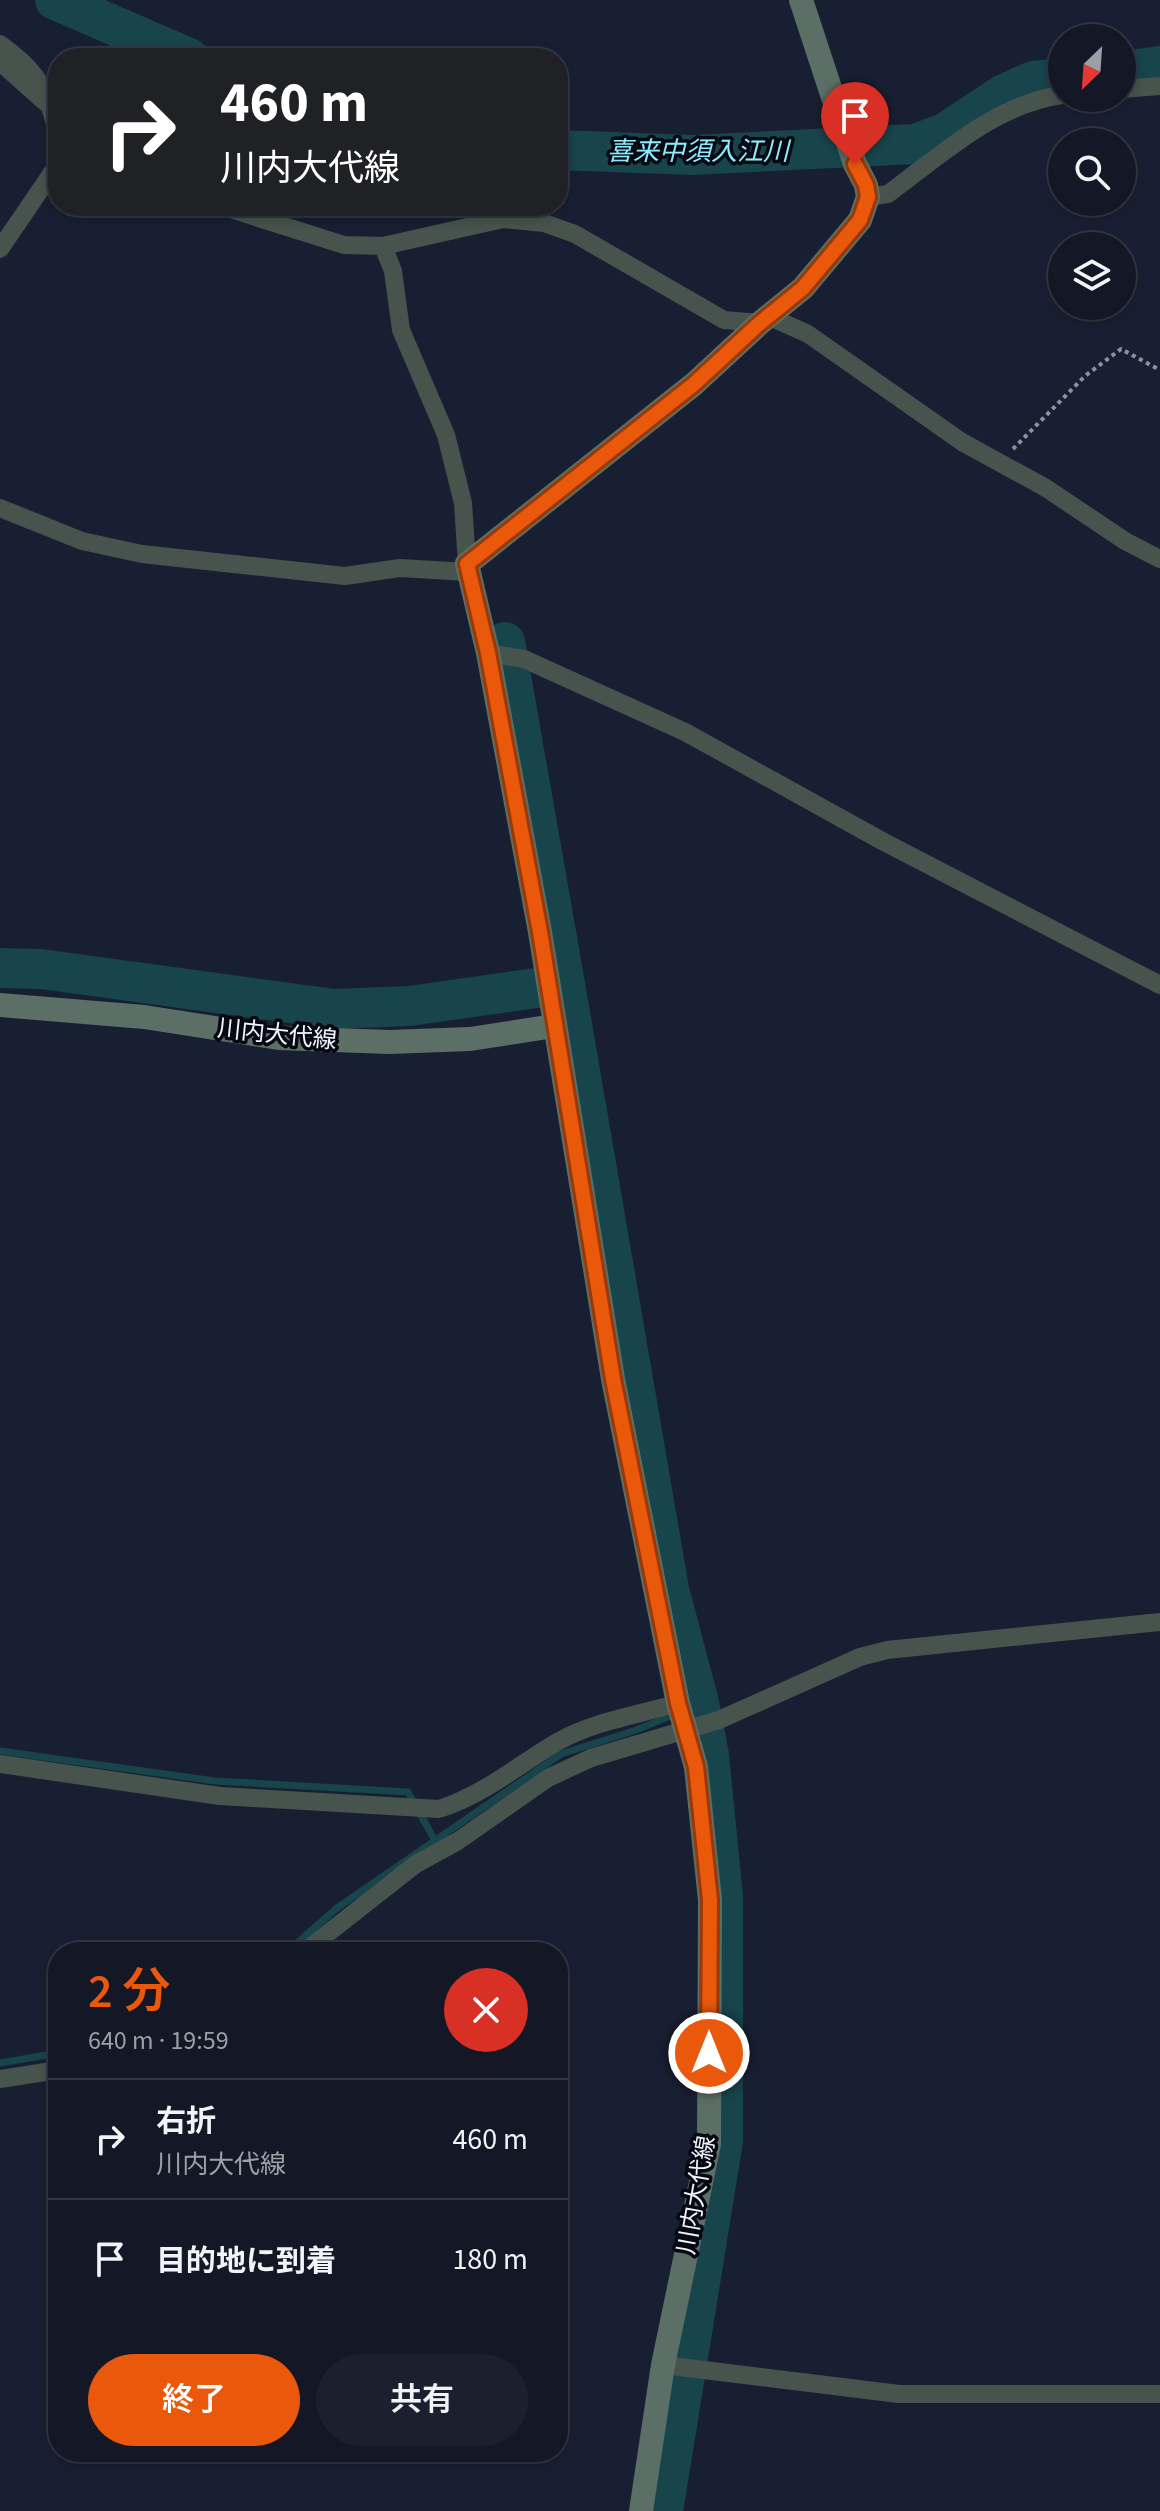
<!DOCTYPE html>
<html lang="ja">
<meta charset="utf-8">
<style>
:root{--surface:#131726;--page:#1c202e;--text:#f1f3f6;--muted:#9d9fa7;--line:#323643;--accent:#ea580c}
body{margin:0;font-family:"Source Sans 3","Noto Sans JP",sans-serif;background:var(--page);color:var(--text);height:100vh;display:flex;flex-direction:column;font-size:30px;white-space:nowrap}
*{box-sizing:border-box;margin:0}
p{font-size:26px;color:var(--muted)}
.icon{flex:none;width:44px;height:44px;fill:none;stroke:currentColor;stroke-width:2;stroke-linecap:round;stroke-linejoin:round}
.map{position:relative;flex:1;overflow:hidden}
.sheet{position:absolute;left:48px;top:1942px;width:520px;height:520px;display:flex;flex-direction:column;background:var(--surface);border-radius:32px;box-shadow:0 4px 12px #0003,0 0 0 2px var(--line)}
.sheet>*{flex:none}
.banner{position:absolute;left:48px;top:48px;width:520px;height:168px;border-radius:32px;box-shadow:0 4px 12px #0003,0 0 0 2px var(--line);background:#202124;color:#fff;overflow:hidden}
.needle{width:52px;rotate:205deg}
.fabs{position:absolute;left:1048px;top:24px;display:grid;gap:16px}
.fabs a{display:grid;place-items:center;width:88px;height:88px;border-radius:50%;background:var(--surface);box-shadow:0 4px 12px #0003,0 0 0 2px var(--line);font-size:40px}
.pin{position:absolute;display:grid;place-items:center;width:68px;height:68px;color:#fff;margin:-82px -34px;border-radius:50% 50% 50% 0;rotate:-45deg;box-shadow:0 0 8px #0007}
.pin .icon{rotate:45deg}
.me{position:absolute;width:88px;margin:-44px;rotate:0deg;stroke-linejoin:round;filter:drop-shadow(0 0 6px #0008)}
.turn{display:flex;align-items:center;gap:28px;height:168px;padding:0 40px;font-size:36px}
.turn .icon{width:104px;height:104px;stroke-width:2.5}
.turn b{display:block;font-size:56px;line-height:68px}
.round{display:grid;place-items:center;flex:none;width:84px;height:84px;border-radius:42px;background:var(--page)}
.summary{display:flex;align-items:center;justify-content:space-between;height:136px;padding:0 40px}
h1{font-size:48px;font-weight:600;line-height:60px;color:var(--accent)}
.cta{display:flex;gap:16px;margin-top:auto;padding:16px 40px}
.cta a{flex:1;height:92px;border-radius:48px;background:var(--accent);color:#fff;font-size:32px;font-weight:600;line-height:92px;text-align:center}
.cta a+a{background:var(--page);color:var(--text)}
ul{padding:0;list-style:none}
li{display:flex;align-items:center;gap:24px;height:120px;padding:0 40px;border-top:2px solid var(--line)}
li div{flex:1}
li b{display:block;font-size:30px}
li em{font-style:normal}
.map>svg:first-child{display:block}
</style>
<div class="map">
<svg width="1160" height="2511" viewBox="0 0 1160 2511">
<rect width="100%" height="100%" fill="#191f32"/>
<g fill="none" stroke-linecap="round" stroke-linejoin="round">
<path stroke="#18444c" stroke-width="7" d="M0 1751 215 1781 408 1792 434 1839
M287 1952 337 1908 561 1754 636 1730 675 1714
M0 2063 58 2053"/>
<path stroke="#18444c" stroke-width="40" d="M55 0 189 58
M1122 71 1160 66
M558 150 692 155 915 144 945 133 1004 94 1033 81 1062 78
M505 642 565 984
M0 968 41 969 334 1009 409 1006 565 984 669 1589 699 1703 709 1755 723 1897V2141L663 2511"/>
<path stroke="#8d929f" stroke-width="4" stroke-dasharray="4 4" stroke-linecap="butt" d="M1013 449 1085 376 1121 349 1160 370"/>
<path stroke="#47534d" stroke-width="18" d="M0 44C41 75 43 84 58 133
M0 62 45 102
M1122 89 1160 86
M868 197 888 194C941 155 995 104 1062 95
M221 206 344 245 383 246 503 219 544 223 575 234 724 320 760 323
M383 246 393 271 401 330 446 435 463 503 467 564
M0 249 58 164
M768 316 808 334 962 442 1046 488 1125 541 1160 559
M0 508 82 541 142 554 345 576 400 568 467 572
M488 653 524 659 685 732 884 842 1160 985
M0 1764 220 1796 439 1809C484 1795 519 1764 559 1741 595 1721 638 1715 678 1703
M304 1952 416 1864 458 1841 548 1778 591 1758 719 1720 860 1657 887 1650 1160 1622
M0 2079 58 2070
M663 2365 899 2394H1160"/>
<path stroke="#5c6f66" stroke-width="24" d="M0 1005 144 1017 279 1038 389 1042 470 1039 554 1026
M641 2511 663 2365 709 2144 710 1900 696 1767 678 1703 613 1379 540 932 488 653 467 564 694 384 760 323 803 288 860 220 868 197 866 185 855 164 801 0"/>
</g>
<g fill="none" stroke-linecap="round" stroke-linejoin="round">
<g stroke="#983908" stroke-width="20">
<path id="route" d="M709 2053 710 1900 696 1767 678 1703 613 1379 540 932 488 653 467 564 694 384 760 323 803 288 860 220 868 197 866 185 855 164"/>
</g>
<use href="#route" stroke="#ea580c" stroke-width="14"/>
</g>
<g text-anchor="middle" stroke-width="7" stroke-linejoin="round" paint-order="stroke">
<g font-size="24" fill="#f1f4fd" stroke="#070912">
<text transform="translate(277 1034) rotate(6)" y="8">川内大代線</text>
<text transform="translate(696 2195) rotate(-80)" y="8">川内大代線</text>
</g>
<g font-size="26" font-style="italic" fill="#8cebfc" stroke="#070912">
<text x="698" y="160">喜来中須入江川</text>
</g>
</g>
</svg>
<div class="fabs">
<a><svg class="needle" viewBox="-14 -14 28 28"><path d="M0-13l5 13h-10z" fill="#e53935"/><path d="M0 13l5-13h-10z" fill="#9d9fa7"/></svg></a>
<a><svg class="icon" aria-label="search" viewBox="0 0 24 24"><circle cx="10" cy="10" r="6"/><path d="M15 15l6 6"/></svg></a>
<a><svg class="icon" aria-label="layers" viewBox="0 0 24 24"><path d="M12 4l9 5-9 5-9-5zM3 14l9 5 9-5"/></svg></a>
</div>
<div class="pin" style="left:855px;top:164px;background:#d93025"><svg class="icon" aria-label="arrive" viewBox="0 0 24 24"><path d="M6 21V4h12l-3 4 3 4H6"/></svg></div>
<svg class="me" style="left:709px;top:2053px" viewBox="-20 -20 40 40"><circle r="17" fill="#ea580c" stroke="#fff" stroke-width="3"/><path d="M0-11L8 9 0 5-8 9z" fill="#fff"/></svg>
<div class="banner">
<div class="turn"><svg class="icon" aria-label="right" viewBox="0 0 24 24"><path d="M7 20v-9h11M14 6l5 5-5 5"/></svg><div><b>460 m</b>川内大代線</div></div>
</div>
<section class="sheet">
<div class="summary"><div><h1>2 分</h1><p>640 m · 19:59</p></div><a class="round" style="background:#d93025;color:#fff"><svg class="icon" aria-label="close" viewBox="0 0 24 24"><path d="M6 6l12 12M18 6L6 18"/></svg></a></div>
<ul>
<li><svg class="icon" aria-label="right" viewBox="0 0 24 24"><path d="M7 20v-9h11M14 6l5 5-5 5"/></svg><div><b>右折</b><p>川内大代線</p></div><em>460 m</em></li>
<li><svg class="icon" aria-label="arrive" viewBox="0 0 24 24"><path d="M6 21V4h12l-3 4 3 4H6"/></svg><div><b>目的地に到着</b></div><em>180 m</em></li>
</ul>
<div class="cta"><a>終了</a><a>共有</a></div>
</section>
</div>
